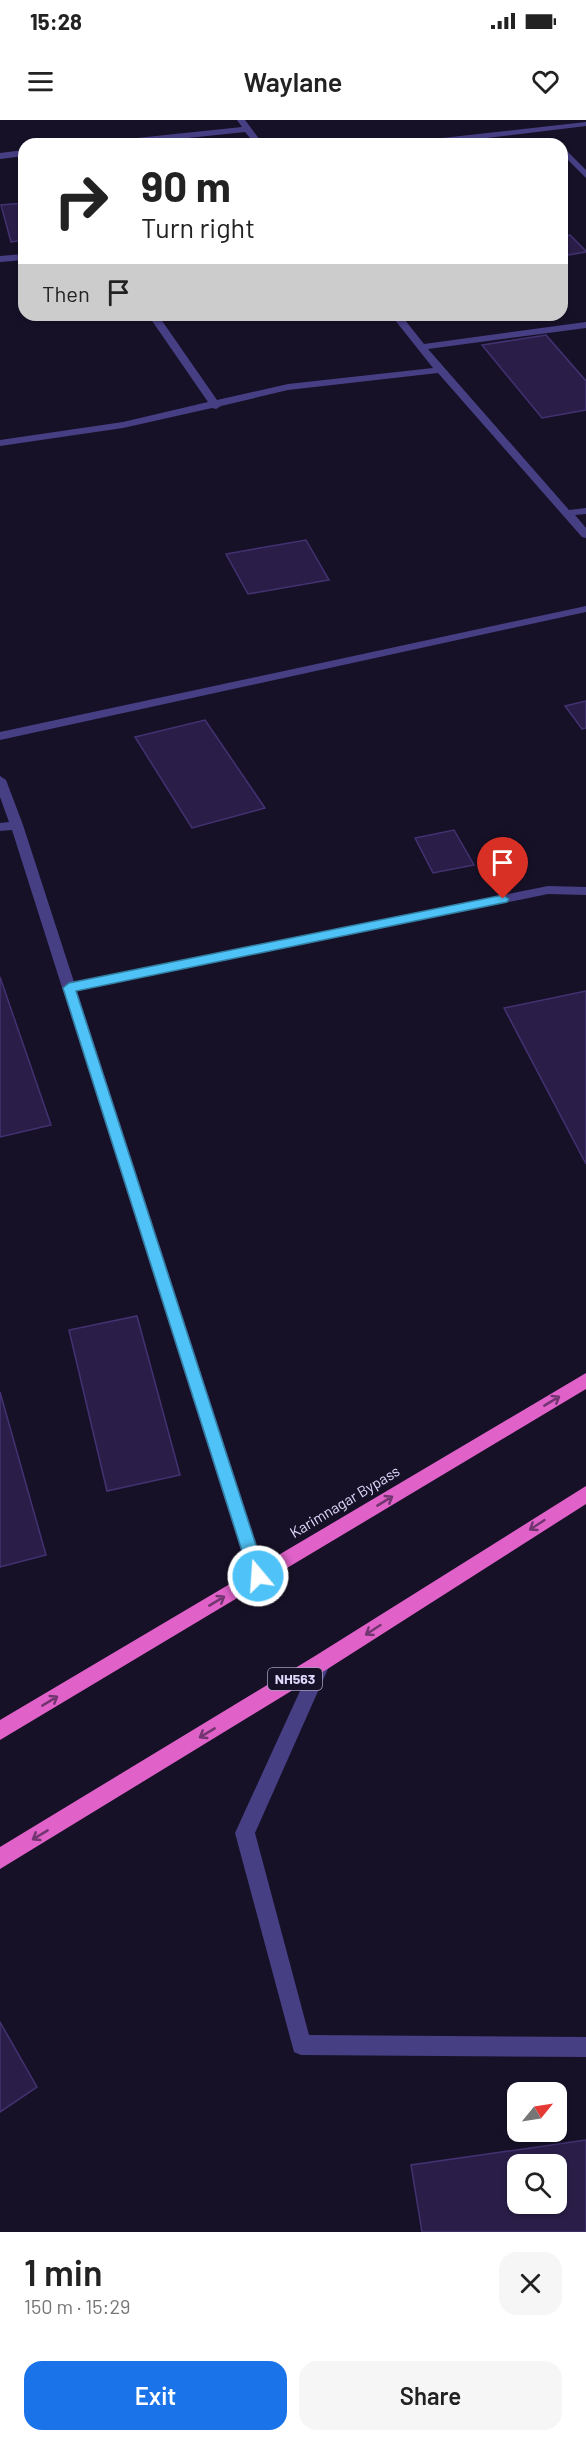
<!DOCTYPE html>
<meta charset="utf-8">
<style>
:root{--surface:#fff;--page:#f6f6f6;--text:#222;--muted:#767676;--accent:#1a73e8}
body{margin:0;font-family:Barlow,sans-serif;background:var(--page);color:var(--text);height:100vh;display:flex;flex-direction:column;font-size:22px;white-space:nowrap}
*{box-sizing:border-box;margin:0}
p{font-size:20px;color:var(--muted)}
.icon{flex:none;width:33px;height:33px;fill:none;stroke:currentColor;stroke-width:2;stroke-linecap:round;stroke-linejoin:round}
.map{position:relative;height:2112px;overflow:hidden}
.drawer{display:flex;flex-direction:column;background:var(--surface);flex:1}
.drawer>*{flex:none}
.hud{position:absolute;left:18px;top:18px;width:550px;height:183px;border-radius:18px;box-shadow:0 2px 4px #0004;background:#fff;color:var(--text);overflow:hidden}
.needle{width:39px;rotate:60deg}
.controls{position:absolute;left:507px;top:1962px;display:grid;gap:12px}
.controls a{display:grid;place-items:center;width:60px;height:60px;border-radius:12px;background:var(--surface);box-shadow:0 2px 4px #0004;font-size:30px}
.pin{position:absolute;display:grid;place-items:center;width:51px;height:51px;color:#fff;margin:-62px -26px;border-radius:50% 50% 50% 0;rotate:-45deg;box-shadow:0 0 6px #0007}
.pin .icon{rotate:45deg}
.me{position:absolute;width:66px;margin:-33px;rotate:342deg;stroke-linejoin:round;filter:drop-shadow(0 0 4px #0008)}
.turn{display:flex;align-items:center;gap:21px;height:126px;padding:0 24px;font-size:27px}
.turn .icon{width:78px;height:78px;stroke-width:2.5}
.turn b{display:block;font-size:42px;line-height:51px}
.then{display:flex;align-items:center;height:57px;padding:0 24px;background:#0003;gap:12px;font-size:22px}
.round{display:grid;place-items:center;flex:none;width:63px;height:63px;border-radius:18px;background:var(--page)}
.overview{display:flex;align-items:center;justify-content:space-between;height:102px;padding:0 24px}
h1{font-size:36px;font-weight:600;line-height:45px}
.button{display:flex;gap:12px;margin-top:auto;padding:12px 24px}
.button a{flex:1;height:69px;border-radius:18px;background:var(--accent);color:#fff;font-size:24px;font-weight:600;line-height:69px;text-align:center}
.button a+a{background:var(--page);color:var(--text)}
.status{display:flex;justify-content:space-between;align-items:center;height:42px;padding:0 30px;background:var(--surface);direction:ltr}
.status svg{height:16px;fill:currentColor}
header{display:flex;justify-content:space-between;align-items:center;height:78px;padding:0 24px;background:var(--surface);font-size:27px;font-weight:600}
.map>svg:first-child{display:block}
</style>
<div class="status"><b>15:28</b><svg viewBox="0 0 49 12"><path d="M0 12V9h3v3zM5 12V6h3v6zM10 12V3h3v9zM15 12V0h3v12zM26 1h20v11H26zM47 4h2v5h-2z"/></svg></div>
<header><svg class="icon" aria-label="menu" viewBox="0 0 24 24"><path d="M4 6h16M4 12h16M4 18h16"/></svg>Waylane<svg class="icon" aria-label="heart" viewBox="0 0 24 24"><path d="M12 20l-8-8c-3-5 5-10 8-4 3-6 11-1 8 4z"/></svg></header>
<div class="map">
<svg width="586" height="2112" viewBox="0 0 586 2112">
<rect width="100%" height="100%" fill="#171128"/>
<path fill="#2a1e48" stroke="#433272" stroke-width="1.5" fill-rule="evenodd" d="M24 83V120L11 122 1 85Z
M570 115 586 131V132L562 136V116Z
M546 215 586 261V290L542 298 482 225Z
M306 420 329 460 248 474 226 434Z
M586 581V608L582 609 565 586Z
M205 600 265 688 192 708 135 617Z
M454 710 474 745 433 753 415 718Z
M0 857 51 1005 0 1017Z
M586 871V1044L504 888Z
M137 1196 180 1355 107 1371 69 1210Z
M0 1272 46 1435 0 1447Z
M0 1902 37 1967 0 1992Z
M586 2020V2112H422L411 2045ZM518 2044H556V2084H518Z"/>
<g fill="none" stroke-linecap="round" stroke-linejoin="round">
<path fill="#473f84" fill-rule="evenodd" d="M237 0H245L263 24H255L245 12 131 24H104L108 21 242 7Z
M586 2V6L437 24H411L415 21Z
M562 26 586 50V58L562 34Z
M24 30V36L0 39V33Z
M24 134V140L0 142V136Z
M148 195H158L217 280 288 264 433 248 391 195H401L424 224 586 202V208L428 229 569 390 586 388V394L575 395 586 408V418L582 417 438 253 288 270 221 286 216 289 212 288 123 308 0 326V320L123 302 208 282Z
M586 486V492L0 620V612Z
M0 656 6 660 23 705 74 862 548 766 586 767V775L548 774 77 871 267 1456 264 1461 258 1464 252 1461 249 1456 12 710 0 711V703L9 702 0 677Z
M322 1534 328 1536 331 1542 255 1713 309 1915 586 1917V1937L301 1935 294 1932 235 1713 316 1536Z"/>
<path fill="#e062c9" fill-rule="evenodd" d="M586 1253V1269L0 1620V1600Z
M586 1366V1384L329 1548 0 1749V1727L315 1536Z"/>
</g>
<defs><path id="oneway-shaft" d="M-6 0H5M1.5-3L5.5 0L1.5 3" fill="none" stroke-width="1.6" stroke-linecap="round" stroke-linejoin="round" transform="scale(1.5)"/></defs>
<g stroke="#713570">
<use href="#oneway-shaft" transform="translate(552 1281) rotate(-31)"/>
<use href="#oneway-shaft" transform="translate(385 1381) rotate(-31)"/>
<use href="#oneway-shaft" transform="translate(537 1405) rotate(147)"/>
<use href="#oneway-shaft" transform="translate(217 1481) rotate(-31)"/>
<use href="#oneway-shaft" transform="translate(373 1510) rotate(147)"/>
<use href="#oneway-shaft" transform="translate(50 1581) rotate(-31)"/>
<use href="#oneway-shaft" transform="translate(207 1613) rotate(149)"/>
<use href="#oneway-shaft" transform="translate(40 1715) rotate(149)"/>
</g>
<path fill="#4fc3f7" stroke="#337fa1" stroke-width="1.5" d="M503 775 509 779 507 782 76 871 266 1456 264 1461H253L250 1456 63 868 69 863Z"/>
<g text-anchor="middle" stroke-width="6" stroke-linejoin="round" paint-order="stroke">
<rect fill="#171128" stroke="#a49ebd" stroke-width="1.5" x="268" y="1548" width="54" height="22" rx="4.5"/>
<g font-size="14" font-weight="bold" fill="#e1dafd">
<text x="295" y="1564">NH563</text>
</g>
<g font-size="15" fill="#e1dafd" stroke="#171128">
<text transform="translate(345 1382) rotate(-31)" y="5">Karimnagar Bypass</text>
</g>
</g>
</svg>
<div class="controls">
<a><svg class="needle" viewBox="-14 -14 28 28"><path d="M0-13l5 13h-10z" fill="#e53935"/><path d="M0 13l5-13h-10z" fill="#767676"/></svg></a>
<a><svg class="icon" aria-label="search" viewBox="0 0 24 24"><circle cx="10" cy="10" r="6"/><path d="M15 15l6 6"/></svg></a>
</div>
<div class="pin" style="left:503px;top:779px;background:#d93025"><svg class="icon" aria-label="arrive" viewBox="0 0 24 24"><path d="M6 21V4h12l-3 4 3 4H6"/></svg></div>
<svg class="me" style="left:258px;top:1456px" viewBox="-20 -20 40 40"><circle r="17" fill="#4fc3f7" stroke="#fff" stroke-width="3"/><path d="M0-11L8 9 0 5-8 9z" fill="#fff"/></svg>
<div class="hud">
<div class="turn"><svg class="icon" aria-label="right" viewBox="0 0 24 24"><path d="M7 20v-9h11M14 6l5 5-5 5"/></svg><div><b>90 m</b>Turn right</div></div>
<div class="then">Then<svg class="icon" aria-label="arrive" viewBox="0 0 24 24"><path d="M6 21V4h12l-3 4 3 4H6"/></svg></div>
</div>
</div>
<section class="drawer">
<div class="overview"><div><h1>1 min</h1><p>150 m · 15:29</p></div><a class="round"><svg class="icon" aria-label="close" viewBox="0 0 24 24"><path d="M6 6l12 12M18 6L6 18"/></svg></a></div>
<div class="button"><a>Exit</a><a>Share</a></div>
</section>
